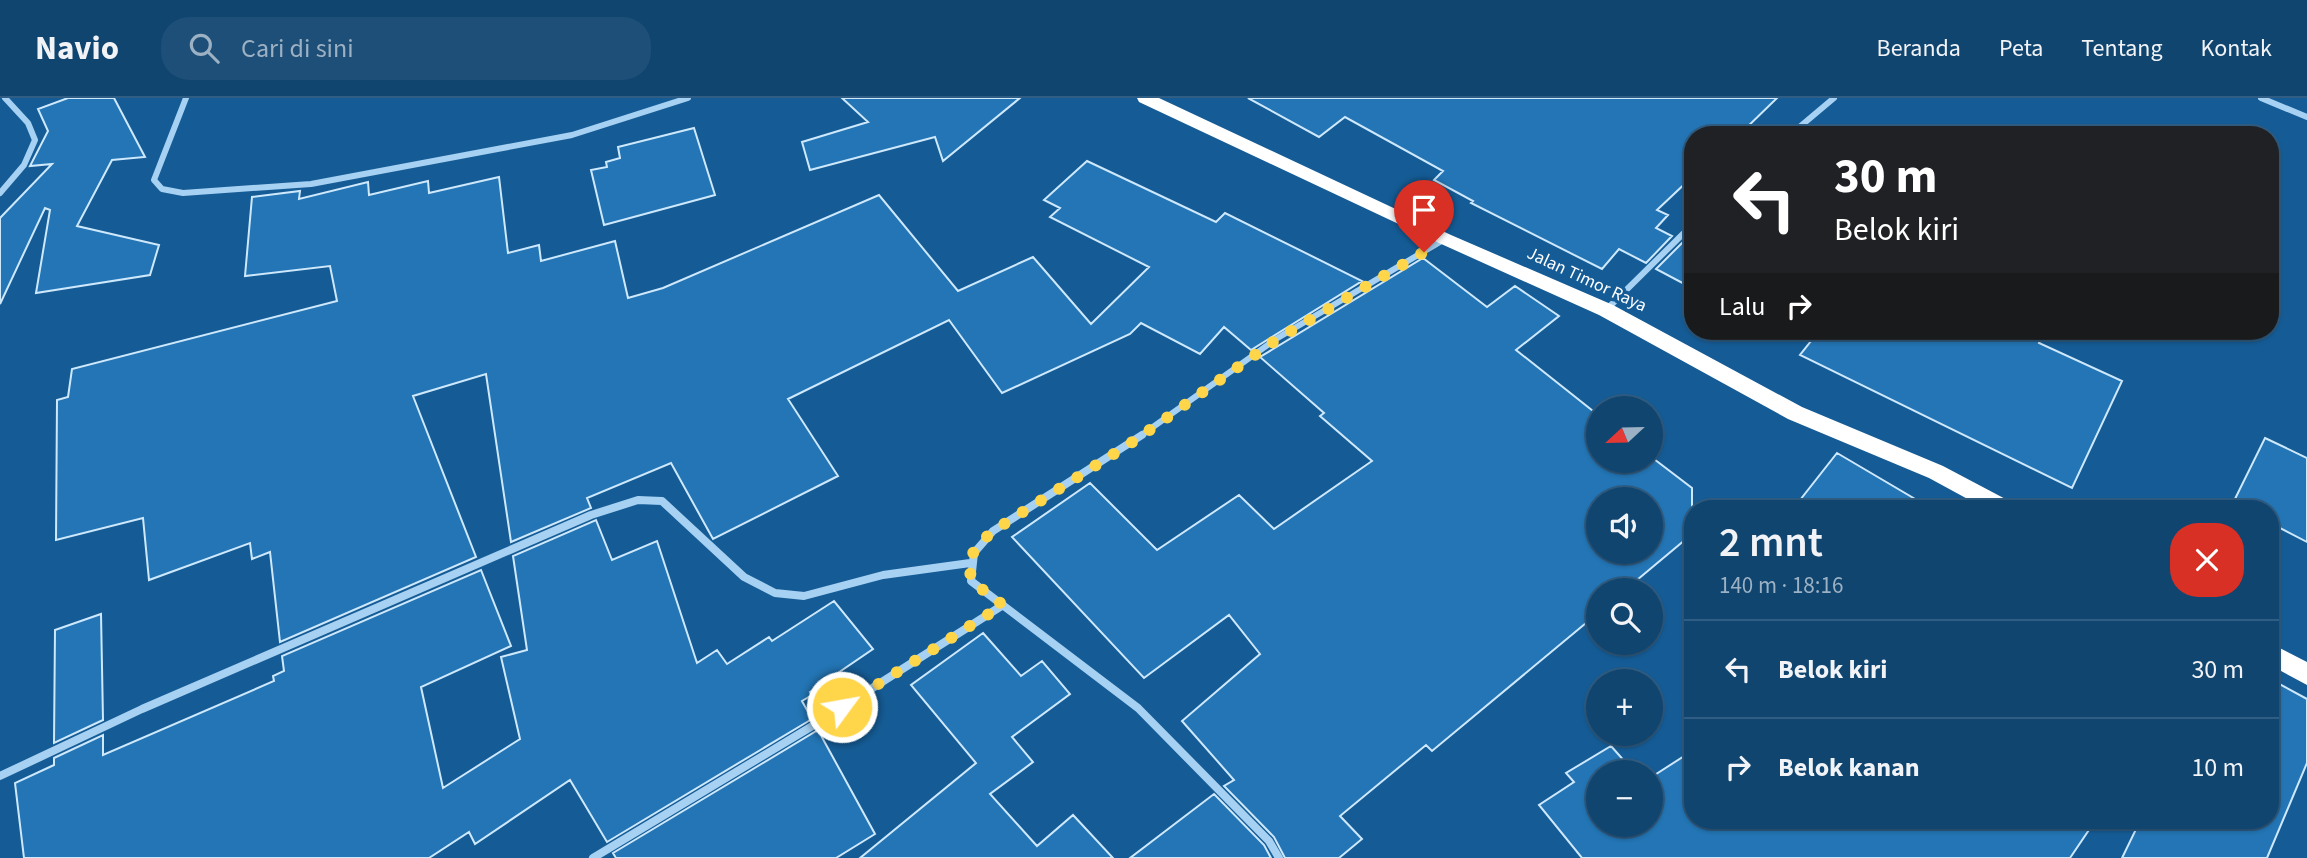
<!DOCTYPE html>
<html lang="id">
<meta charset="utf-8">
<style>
:root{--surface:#104570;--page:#1e4f78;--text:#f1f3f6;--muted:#9cb1c3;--line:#305d83}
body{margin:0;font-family:"Source Sans 3",sans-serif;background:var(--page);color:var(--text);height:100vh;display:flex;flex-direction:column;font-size:26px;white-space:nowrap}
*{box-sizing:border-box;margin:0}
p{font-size:23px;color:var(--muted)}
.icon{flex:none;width:38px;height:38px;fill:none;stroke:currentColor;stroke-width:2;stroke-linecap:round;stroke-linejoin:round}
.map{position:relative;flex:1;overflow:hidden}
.details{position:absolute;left:1684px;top:402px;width:595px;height:329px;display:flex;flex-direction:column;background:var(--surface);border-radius:28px;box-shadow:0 2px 5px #0004,0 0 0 2px var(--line)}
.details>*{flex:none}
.top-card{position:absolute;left:1684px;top:28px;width:595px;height:214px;border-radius:28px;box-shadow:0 2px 5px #0004,0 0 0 2px var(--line);background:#202124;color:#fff;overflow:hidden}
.needle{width:46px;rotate:248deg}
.tools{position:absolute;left:1586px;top:298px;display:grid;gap:14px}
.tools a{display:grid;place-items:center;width:77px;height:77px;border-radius:50%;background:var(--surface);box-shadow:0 2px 5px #0004,0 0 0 2px var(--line);font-size:35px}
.pin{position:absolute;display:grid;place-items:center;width:60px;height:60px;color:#fff;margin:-72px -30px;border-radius:50% 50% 50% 0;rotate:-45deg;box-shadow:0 0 7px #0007}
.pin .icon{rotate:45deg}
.me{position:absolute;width:77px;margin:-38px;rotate:58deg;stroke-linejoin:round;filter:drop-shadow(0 0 5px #0008)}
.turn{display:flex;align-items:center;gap:24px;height:147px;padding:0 35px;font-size:32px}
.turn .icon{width:91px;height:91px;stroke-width:2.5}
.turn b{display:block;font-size:49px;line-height:60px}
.then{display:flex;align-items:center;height:66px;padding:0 35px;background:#0003;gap:14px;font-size:26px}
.round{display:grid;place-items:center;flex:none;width:74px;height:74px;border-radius:28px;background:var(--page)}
.summary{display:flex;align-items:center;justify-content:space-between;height:119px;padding:0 35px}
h1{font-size:42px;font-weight:600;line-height:52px}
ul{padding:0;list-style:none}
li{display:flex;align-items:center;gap:21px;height:98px;padding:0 35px;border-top:2px solid var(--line)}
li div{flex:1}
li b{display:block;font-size:26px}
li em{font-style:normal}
header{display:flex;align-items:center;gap:42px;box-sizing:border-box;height:98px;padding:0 35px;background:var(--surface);border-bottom:2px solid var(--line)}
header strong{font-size:33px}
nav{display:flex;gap:38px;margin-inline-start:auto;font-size:24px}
.search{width:490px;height:63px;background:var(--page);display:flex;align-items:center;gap:18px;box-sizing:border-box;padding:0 24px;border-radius:28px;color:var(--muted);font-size:26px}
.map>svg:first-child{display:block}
</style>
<header>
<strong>Navio</strong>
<div class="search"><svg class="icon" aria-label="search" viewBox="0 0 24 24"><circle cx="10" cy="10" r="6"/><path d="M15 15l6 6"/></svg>Cari di sini</div>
<nav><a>Beranda</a><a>Peta</a><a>Tentang</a><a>Kontak</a></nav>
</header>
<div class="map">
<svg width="2307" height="760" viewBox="0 0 2307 760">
<rect width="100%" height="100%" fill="#155c96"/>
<path fill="#2375b5" stroke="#cee8fc" stroke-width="2" fill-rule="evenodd" d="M68 0H114L145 59 112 62 77 128 159 147 150 177 36 195 50 112 45 110 0 206V120L52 66 30 68 48 33 38 11Z
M842 0H1020L943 63 935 39 810 72 802 44 868 24Z
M1248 0H1777L1739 37H1692V79L1657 112 1668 117 1656 130 1672 138 1646 165 1619 151 1602 171 1471 105 1473 103 1434 82 1443 73 1345 19 1319 39Z
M694 30 715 97 604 127 591 72 607 69 606 64 620 60 618 49Z
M1087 63 1216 124 1225 115 1362 183 1251 252 1224 229 1200 256 1141 225 1130 236 1002 295 949 222 788 301 838 378 713 441 671 365 587 400 591 410 511 444 486 276 413 298 476 459 280 544 270 454 252 461 250 445 149 482 143 420 56 442 57 302 68 299 72 271 337 203 330 168 245 178 252 99 300 93 299 101 368 84 369 97 428 83 429 95 499 79 508 155 539 147 541 163 615 143 628 200 663 190 879 97 958 193 1033 159 1091 226 1149 169 1050 119 1060 110 1044 102Z
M1683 144 1692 149V190L1656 171Z
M1423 160 1487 209 1515 188 1559 218 1516 252 1598 317V362H1650V358L1692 390V436L1625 492H1598V515L1432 653 1426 647 1340 718 1362 741 1339 760H1285L1274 739 1224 688 1234 682 1182 623 1260 556 1229 517 1144 580 1012 439 1090 385 1157 452 1239 397 1274 431 1372 363 1320 318 1324 315 1260 259ZM1598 401H1650V453H1598Z
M1819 233H2044L2039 245 2122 283 2072 390 1800 257Z
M2265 340 2307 360V444L2270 425V411H2230Z
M1837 355 1932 411H1793Z
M596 422 612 462 657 443 697 565 717 552 727 566 769 539 772 543 834 503 873 551 810 594 812 597 802 603 812 621 607 744 570 682 475 746 469 734 429 760H24L15 685 54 667V660L103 637V657L274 583 273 578 284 573 282 558 481 472 511 548 421 589 443 690 520 641 501 559 527 552 513 458Z
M101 516 103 622 54 645 55 532Z
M983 535 1021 578 1042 563 1070 596 1012 639 1033 664 990 696 1037 748 1073 717 1113 760H860L976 665 911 587Z
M2270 581 2307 601V665L2267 760H2122L2140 723H2270Z
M818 632 875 736 836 760H616L613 755Z
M1611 648 1634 674H1598V726H1650V680L1692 653V723H2095L2070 760H1582L1539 707 1574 684 1566 675Z
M1214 696 1264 747 1271 760H1130Z"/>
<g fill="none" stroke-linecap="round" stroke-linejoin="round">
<path stroke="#a6d1f2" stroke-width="6" d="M186 0 154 82 162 91 183 95 311 86 572 37 688 0
M2261 0 2307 19
M1790 37 1834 0
M0 95 24 67 35 42 28 25 5 0
M1606 212 1692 127
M1139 339 1276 241 1445 141"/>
<path stroke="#a6d1f2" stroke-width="8" d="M1142 337 993 433 974 455 971 483 1138 610 1269 743 1279 760
M0 678 142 611 591 417 638 402 662 403 744 479 775 495 804 498 883 477 970 465
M593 760 819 624 1003 507"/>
<path fill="#fff" fill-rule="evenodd" d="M1137 0H1159L1451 137 1613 207 1802 309 1943 368 2013 405 2016 411H1986L1929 380 1788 321 1599 217 1439 145 1139 4Z
M2270 545 2307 564V587L2270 567Z"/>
</g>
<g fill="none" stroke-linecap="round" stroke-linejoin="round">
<path stroke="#ffd54a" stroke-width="12" stroke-dasharray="0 21.6" d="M842 609 1003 507 971 483C968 456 973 451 993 433L1134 343 1276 242 1424 154"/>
</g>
<g text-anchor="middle" stroke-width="7" stroke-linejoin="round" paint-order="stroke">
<g font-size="18" fill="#fff" stroke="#155c96">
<text transform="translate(1587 181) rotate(25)" y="6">Jalan Timor Raya</text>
</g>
</g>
</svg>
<div class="tools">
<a><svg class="needle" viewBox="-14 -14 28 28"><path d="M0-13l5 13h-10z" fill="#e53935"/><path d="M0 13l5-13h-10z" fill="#9cb1c3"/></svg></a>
<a><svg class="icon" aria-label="sound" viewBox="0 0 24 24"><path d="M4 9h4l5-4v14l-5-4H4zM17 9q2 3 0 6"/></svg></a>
<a><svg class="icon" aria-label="search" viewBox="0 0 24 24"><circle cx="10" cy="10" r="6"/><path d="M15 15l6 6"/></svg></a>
<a>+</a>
<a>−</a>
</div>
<div class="pin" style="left:1424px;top:154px;background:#d93025"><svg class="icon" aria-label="arrive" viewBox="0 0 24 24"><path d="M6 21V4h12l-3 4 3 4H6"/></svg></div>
<svg class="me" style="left:842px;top:609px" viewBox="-20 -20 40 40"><circle r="17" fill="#ffd54a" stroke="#fff" stroke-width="3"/><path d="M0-11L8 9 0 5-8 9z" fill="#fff"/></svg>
<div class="top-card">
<div class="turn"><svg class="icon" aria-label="left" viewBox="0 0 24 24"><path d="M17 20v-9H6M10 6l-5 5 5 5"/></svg><div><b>30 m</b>Belok kiri</div></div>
<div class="then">Lalu<svg class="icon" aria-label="right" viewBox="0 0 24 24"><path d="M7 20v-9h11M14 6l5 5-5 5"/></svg></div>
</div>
<section class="details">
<div class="summary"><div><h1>2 mnt</h1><p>140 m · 18:16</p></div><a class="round" style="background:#d93025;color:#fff"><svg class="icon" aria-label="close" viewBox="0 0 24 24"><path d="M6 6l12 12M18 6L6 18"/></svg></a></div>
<ul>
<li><svg class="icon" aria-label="left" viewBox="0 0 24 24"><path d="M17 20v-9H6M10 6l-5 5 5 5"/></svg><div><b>Belok kiri</b></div><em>30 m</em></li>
<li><svg class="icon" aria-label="right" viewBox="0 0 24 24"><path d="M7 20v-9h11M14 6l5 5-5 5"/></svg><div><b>Belok kanan</b></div><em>10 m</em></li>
</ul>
</section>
</div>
